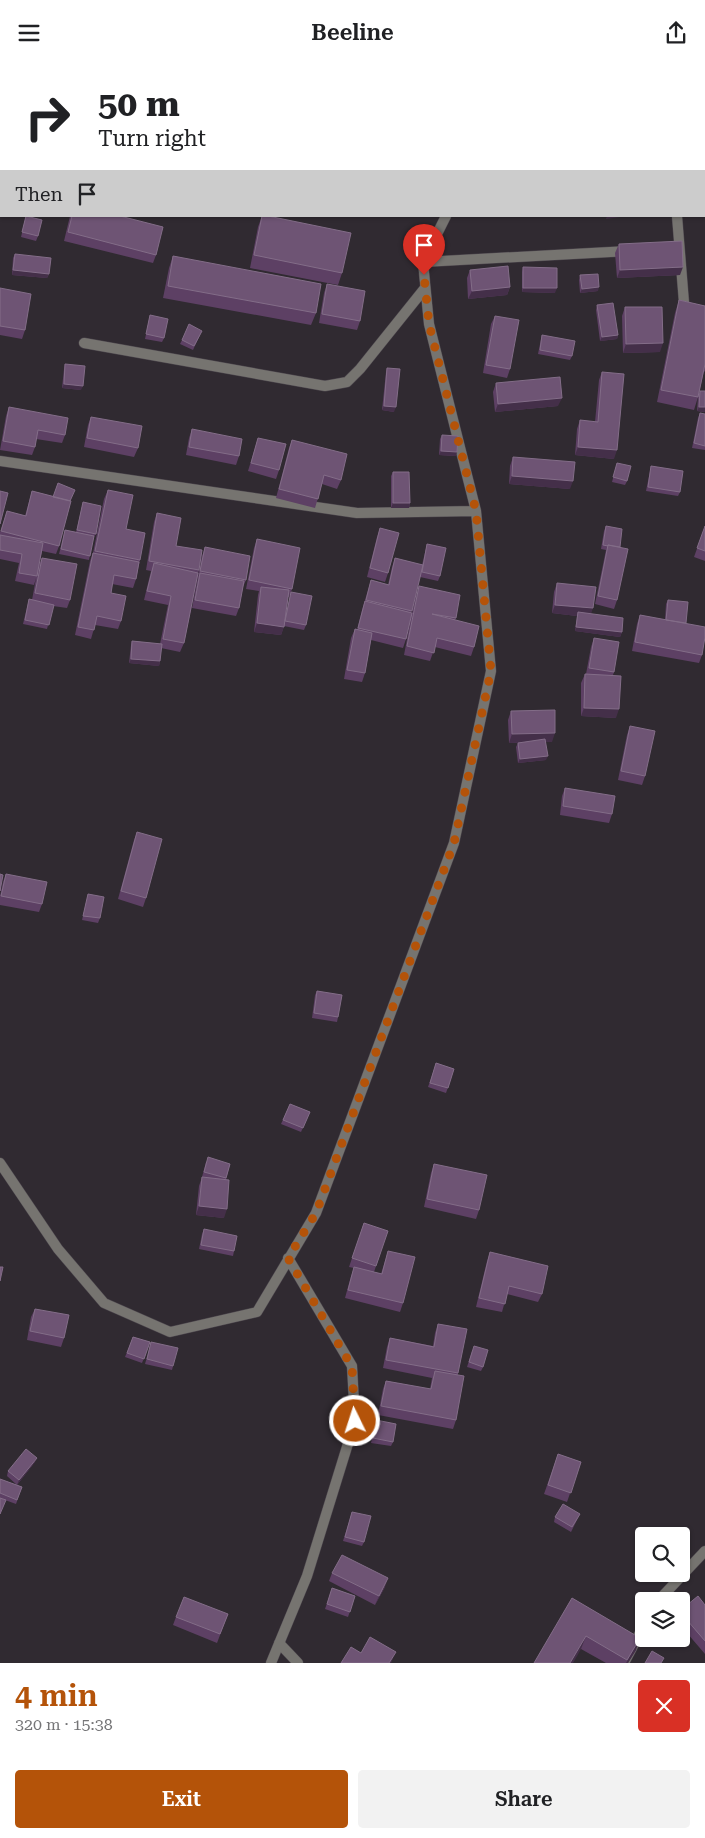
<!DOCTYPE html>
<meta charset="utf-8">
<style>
:root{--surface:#fff;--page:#f2f2f2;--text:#202124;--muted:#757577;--accent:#b45309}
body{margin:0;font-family:"Roboto Serif",serif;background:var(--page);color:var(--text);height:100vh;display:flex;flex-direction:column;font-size:19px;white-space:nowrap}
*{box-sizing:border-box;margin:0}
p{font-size:16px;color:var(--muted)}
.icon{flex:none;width:28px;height:28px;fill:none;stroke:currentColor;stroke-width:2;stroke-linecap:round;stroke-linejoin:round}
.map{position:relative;height:1598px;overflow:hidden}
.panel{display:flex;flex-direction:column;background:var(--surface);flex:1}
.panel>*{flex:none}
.guide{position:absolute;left:0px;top:0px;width:705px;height:152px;box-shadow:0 1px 4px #0004;background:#fff;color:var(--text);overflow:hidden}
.tools{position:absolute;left:635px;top:1462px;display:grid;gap:10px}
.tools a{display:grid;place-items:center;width:55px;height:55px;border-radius:5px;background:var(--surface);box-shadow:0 1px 4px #0004;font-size:25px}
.pin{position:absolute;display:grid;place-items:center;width:42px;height:42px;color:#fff;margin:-51px -21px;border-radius:50% 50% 50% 0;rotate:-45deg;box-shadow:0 0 5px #0007}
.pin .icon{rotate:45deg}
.me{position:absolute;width:55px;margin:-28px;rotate:356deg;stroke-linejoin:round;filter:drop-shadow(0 0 4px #0008)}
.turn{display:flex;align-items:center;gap:18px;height:105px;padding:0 15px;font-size:22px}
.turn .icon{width:65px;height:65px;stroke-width:2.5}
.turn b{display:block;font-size:35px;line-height:42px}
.then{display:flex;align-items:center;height:48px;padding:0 15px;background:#0003;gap:10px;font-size:19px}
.round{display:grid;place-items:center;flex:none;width:52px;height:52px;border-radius:5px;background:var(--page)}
.headline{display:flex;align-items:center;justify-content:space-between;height:85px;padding:0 15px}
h1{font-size:30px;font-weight:600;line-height:38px;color:var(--accent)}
.button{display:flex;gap:10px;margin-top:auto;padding:10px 15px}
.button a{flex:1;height:58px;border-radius:5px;background:var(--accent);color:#fff;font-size:20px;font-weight:600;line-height:58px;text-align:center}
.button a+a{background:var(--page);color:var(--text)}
header{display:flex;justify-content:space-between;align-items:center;height:65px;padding:0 15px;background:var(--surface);font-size:22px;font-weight:600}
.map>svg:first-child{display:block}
</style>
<header><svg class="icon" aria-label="menu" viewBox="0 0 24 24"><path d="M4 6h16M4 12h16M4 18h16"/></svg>Beeline<svg class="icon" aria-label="share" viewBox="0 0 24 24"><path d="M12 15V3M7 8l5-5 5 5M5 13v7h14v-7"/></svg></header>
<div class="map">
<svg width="705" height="1598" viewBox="0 0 705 1598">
<rect width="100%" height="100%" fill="#302a31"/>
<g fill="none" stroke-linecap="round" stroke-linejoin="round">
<g stroke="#4c464d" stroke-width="11">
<path id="street" d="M657 1 659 0
M704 142H705
M677 151 685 250
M423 197 629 186
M84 278 325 321 347 317 360 304 425 223
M0 396 357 448 476 446
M0 1098 58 1184 104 1238 170 1267 257 1247 316 1148 454 778 491 606 476 446 429 259 423 197 446 151
M658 1536 705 1486
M279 1578 298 1598
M271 1598 307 1511 355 1356 352 1301 288 1193
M624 1598 644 1560"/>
</g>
<use href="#street" stroke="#767470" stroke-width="10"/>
</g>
<path fill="#5d4064" d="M423 0H473V1H423Z
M26 151 38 171 36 176 21 172Z
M70 151H120L156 190 153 198 64 176Z
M262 151 342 208 338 220 250 203 258 162Z
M619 179 680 210 617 213 615 188Z
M15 189 49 209 47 213 12 210 13 193Z
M173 191 316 248 311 260 163 233 169 203Z
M523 202 555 228 522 227V207Z
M470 205 510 222 507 230 468 234 467 213Z
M580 210 598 226 580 228 579 215Z
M327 219 360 256 357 265 319 258 324 228Z
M0 224 25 265 22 274 0 270Z
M679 235 705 241V307L704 306 699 328 705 326V347L697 346 698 332 694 345 657 337 675 248Z
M597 240 618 270 617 274 600 276 596 245Z
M625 242 660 287 623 288 622 251Z
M150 250 164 273 162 277 145 274Z
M495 251 510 304 507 313 483 308 491 259Z
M200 270 193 285 180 279 182 275Z
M542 270 572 291 570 295 538 289 541 274Z
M65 299 81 325 62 323 64 304Z
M387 303 394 347 382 345 386 307Z
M602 307 614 394 575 390 577 364 580 355 595 357 599 315Z
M496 318 558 341 495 347 493 327Z
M9 342 65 370 62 378 36 374 35 382 32 390 0 385 6 351Z
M700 348 705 349V385L692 383 698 353Z
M91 352 138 383 134 392 84 382 88 360Z
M192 364 239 391 236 400 186 390 189 373Z
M442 370 456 391 439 390 440 374Z
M258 373 279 405 276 414 248 406Z
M292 375 341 415 337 424 322 419 315 443 276 433 289 383Z
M513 392 570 424 509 419 510 401Z
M617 398 627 416 625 420 612 417Z
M651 401 680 427 678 431 646 426Z
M393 407 410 438 409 443H391V411Z
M108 425 140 495 136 514 133 523 112 519 111 528 121 556 118 564 95 560 91 574 75 570 90 496 93 488 104 434Z
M32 426 71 436 59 481 56 489 42 486 39 500 42 493 70 535 67 543 53 541 47 564 23 559 29 534 32 535 36 513 34 520 15 516 19 498 0 494V467L7 446 25 451Z
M83 437 96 469 93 473 89 495 59 489 65 465 76 467Z
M157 448 176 481 199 505 184 578 180 587 161 583 160 596 159 601 129 598 131 580 132 576 160 579 168 540 144 535 151 506 146 505 154 457Z
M606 461 620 482 617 535 614 544 595 539 606 485 601 484 604 466Z
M705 461V496L694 492Z
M380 463 388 508 385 517 367 512 377 472Z
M257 474 292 524 289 532H288L286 549 291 527 306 560 304 565 284 561 281 570 254 567 258 530 259 526 246 524 254 483Z
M427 479 440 511 438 516 420 512 411 548H412L416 530 419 521 456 553 455 555 474 582 471 591 435 582 430 596 404 590 411 553 406 574 403 583 371 575 365 608 362 617 344 614 351 573 355 564 357 565 362 545 371 515 388 520 392 502 395 493 422 500Z
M205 482 246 515 243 522 239 543 236 551 192 543 202 491Z
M557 518 591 549 622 567 620 572 575 566 577 551 552 548 554 527Z
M668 535 685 559 702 590 699 598 632 586 637 559 640 550 665 555 666 539Z
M594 573 614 607 613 610 616 653 581 651V618L585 609H586L591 582Z
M511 646 552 677H546V695L518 698 516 682 518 678H519H509L508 655Z
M630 661 645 711 642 720 618 715 627 670Z
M565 723 612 749 609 758 560 750 562 731Z
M137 767 146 833 143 842 118 834 134 775Z
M6 809 42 839 39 847 0 840V831L3 817Z
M88 829 100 853 98 858 82 855Z
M317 926 338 952 337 957 312 953 315 930Z
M436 998 454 1004 446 1028 428 1022Z
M290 1039 310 1047 301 1067 281 1059Z
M206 1097 230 1099 226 1115 224 1153 196 1150 199 1121 202 1112 207 1113 202 1112Z
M434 1099 479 1145 476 1154 424 1142 431 1108Z
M364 1158 376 1201 374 1207 381 1209 388 1186 403 1238 400 1247 345 1233 351 1211 354 1203 349 1202Z
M204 1164 234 1186 233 1191 199 1184 202 1169Z
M490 1187 542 1229 538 1237 507 1229 502 1247 476 1242 487 1196Z
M35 1244 64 1273 61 1282 27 1275 31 1252Z
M438 1259 458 1308 456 1355 453 1364 378 1350 383 1324 386 1316 430 1324 432 1313 383 1303 387 1282 390 1273 433 1281 435 1268Z
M133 1272 150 1277 142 1298 125 1292Z
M151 1277 173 1301 172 1305 145 1299Z
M472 1286 483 1302 481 1306 467 1302Z
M376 1355 393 1377 391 1381 371 1378 375 1360Z
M558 1389 581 1397 567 1437 544 1429Z
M35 1397 17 1420 7 1411 8 1406Z
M0 1414 22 1422 16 1439 5 1435 0 1449Z
M352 1447 364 1477 362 1481 343 1476Z
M580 1449 571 1467 554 1457 555 1452Z
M332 1508 385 1522 375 1540 329 1516Z
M332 1523 355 1531 348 1552 325 1544Z
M572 1533 636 1585 628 1598H606L581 1584Z
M705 1540V1589L681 1561V1545Z
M228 1549 217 1578 173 1560 176 1552Z"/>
<path fill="#442f49" d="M529 0H548V1H528Z
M704 66H705V73H704Z
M607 151H627L606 154Z
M683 202 680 210 617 213 620 205Z
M13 205 49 209 47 213 12 210Z
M510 222 507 230 468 234 472 226Z
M599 222 598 226 580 228 582 224Z
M523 223H557L555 228 522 227Z
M618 270 617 274 600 276 602 272Z
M663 278 660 287 623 288 626 279Z
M64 319 83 321 81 325 62 323Z
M562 333 558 341 495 347 498 339Z
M384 341 396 342 394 347 382 345Z
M699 342H705V347L697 346Z
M578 382 617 385 614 394 575 390Z
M441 386 457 387 456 391 439 390Z
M512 411 573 416 570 424 509 419Z
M393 438H410L409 443H391Z
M555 540 593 543 590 552 578 547 577 551 552 548Z
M257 558 284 562 281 570 254 567Z
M576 562 622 567 620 572 575 566Z
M131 594 160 596 159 601 129 598Z
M584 643 619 644 616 653 581 651Z
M555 668 552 677 509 678 512 669Z
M548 691 546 695 518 698 520 694Z
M199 1141 227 1144 224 1153 196 1150Z
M37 1393 35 1397 17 1420 19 1415Z
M388 1513 385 1522 375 1540 379 1531Z
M586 1571 581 1584 573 1598H570Z
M640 1573 636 1585 628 1598H626Z
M396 1587 391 1598H389Z"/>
<path fill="#6e5474" stroke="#836d88" d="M0 0H13V1H1V10L0 9Z
M54 0H186V1H54Z
M306 0H338L345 1H306Z
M432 0H473V1H441Z
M602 0H623L624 1H601Z
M0 40 1 41V78H0Z
M705 41V66H704V42Z
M0 81H1V125H0Z
M26 151 42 155 38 171 22 167Z
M72 151H120L163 162 156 190 68 167Z
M262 151H268L351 168 342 208 254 190Z
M682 176 683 202 620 205 619 179Z
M15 189 51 193 49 209 13 205Z
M173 191 321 219 316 248 168 221Z
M508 201 510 222 472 226 470 205Z
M523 202 557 203V223H523Z
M598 209 599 222 582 224 580 210Z
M327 219 365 226 360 256 322 249Z
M0 223 31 229 25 265 0 261Z
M679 235 705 241V299L698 332 661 325Z
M613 238 618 270 602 272 597 240Z
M625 242H662L663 278 626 279Z
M150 250 168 254 164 273 146 269Z
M495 251 519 255 510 304 486 300Z
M189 259 202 266 194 281 182 275Z
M542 270 575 276 572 291 540 285Z
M65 299 85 301 83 321 64 319Z
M387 303 400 304 396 342 384 341Z
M602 307 624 309 617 385 578 382 580 355 598 357Z
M560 312 562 333 498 339 496 318Z
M700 326H705V342H699Z
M9 342 68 353 65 370 38 365 35 382 3 376Z
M700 348 705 349V381L694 378Z
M91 352 142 361 138 383 87 373Z
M192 364 242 374 239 391 189 382Z
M442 370 458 371 457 387 441 386Z
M258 373 286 379 279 405 251 398Z
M292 375 347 389 341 415 324 410 318 434 279 424Z
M513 392 575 397 573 416 512 411Z
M617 398 631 401 627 416 613 412Z
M651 401 683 406 680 427 648 422Z
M393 407H409L410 438H393Z
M58 418 75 425 70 436 53 432Z
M108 425 133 430 126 464 145 468 140 495 95 486Z
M0 426 8 428 0 459Z
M32 426 71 436 59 481 1 466 7 446 26 451Z
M83 437 101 441 96 469 77 465Z
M157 448 181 453 176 481 202 485 199 505 149 496Z
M606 461 622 464 620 482 608 480V481L603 480Z
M705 461V486L697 483Z
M380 463 399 468 388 508 370 503Z
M65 465 94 471 90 491 61 484Z
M0 470 43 478 37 511 19 508 22 489 0 485Z
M257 474 300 483 292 524 249 515Z
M427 479 446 483 440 511 422 507Z
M608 480 628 484 617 535 598 531Z
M205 482 250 491 246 515 200 506Z
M93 488 139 497 136 514 114 510 111 528 126 531 121 556 97 551 94 565 78 562Z
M42 493 77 499 70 535 35 528Z
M395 493 423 500 412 546 366 535 371 515 389 520Z
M154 498 198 508 184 578 163 574 171 531 147 526Z
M200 508 244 516 239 543 195 535Z
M557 518 596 522 593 543 555 540Z
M419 521 460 530 456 553 432 549 479 561 474 582 437 573 434 588 407 581Z
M261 522 289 525 284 562 257 558Z
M291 527 312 531 306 560 285 556Z
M29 534 54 540 49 560 25 555Z
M668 535 688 537 686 558 666 555Z
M365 536 412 548 406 574 358 563Z
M578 547 623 553 622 567 576 562Z
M640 550 705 562V572L702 590 635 577Z
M355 564 372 568 365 608 347 605Z
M594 573 619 577 614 607 589 603Z
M132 576 162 579 160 596 131 594Z
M585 609 621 611 619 644 584 643Z
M555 645V668L512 669 511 646Z
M630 661 655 666 645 711 621 706Z
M545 674 548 691 520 694 518 678Z
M565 723 615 731 612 749 563 741Z
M137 767 162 774 146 833 121 826Z
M0 809 3 810 0 826Z
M6 809 47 817 42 839 1 831Z
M88 829 104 832 100 853 83 851Z
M317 926 342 930 338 952 314 948Z
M436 998 454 1004 448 1023 430 1018Z
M290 1039 310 1047 303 1063 283 1055Z
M208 1092 230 1099 226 1113 204 1107Z
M434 1099 487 1110 479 1145 427 1134Z
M202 1112 229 1115 227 1144 199 1141Z
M364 1158 388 1166 376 1201 352 1193Z
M204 1164 237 1171 234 1186 201 1180Z
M388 1186 415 1192 403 1238 348 1225 354 1202 382 1209Z
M490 1187 548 1201 542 1229 509 1221 505 1239 479 1233Z
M0 1202H3L0 1216Z
M35 1244 69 1250 64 1273 30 1266Z
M438 1259 467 1264 458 1308 386 1295 390 1273 434 1282Z
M133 1272 150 1277 144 1294 127 1288Z
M151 1277 178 1283 173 1301 147 1294Z
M474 1281 488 1285 483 1302 469 1297Z
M435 1306 464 1311 456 1355 381 1341 386 1316 431 1324Z
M376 1355 396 1359 393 1377 373 1373Z
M26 1384 37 1393 19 1415 8 1406Z
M558 1389 581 1397 571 1428 548 1420Z
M0 1414 22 1422 17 1435 0 1428Z
M0 1433 6 1435 0 1449Z
M563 1439 580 1449 572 1462 555 1452Z
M352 1447 371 1451 364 1477 345 1472Z
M342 1490 388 1513 379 1531 332 1508Z
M332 1523 355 1531 350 1547 327 1539Z
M698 1531 705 1540V1576L681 1548V1545Z
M184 1532 228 1549 220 1569 176 1552Z
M572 1533 640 1573 627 1595 586 1571 570 1598H534Z
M370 1572 396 1587 389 1598H341L351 1582 361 1588Z
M652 1586 664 1593 661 1598H645Z"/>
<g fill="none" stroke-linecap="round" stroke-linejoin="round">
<path stroke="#b45309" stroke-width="9" stroke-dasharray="0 16.2" d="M355 1356 352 1302 288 1193 316 1148 454 778 491 606 476 446 429 259 424 210"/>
</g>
</svg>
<div class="tools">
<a><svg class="icon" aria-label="search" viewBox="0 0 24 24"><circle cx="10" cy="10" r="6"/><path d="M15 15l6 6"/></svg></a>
<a><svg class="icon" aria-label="layers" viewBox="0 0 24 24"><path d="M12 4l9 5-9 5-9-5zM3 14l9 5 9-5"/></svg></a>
</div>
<div class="pin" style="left:424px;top:210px;background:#d93025"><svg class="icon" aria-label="arrive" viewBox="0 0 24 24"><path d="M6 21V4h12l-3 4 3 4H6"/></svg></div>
<svg class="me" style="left:355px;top:1356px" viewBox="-20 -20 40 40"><circle r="17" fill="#b45309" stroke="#fff" stroke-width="3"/><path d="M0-11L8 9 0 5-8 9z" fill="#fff"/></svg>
<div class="guide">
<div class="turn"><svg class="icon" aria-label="right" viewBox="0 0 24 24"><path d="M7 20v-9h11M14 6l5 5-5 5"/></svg><div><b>50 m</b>Turn right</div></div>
<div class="then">Then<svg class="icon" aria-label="arrive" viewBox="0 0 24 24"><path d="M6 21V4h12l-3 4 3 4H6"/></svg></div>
</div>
</div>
<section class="panel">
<div class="headline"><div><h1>4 min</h1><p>320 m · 15:38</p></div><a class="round" style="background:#d93025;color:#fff"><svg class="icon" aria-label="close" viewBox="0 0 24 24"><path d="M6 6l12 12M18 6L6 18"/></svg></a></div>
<div class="button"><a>Exit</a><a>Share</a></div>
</section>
